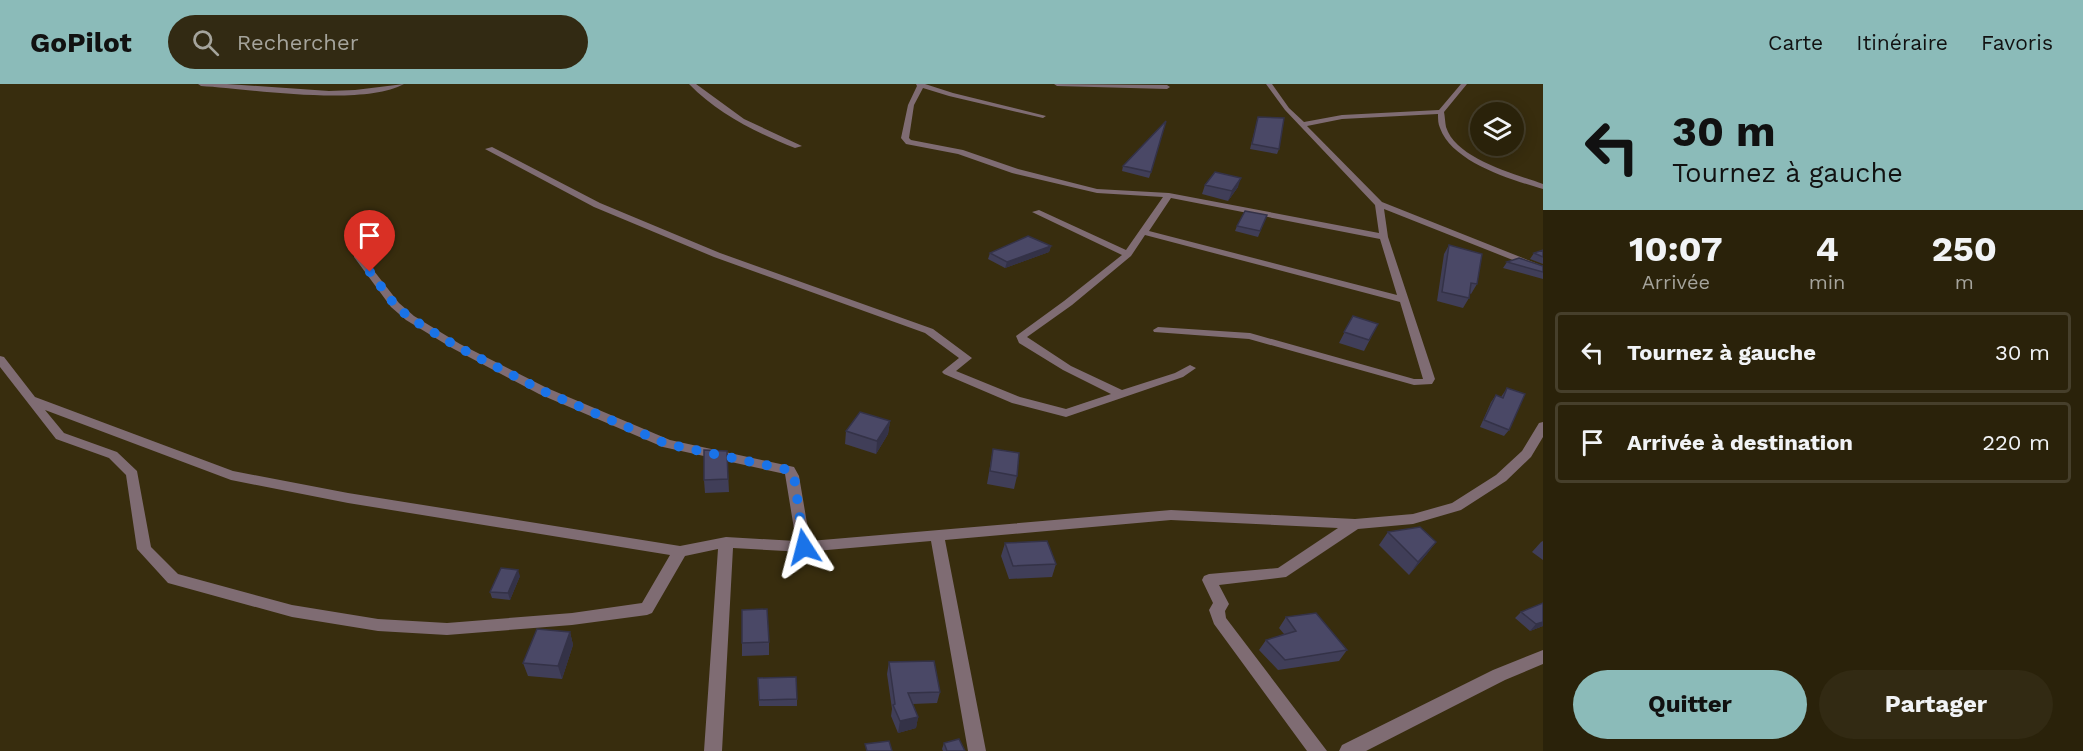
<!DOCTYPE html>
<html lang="fr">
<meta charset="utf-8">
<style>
:root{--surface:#2a220a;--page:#322a13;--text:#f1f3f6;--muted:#a5a49c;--line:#463f2b;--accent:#8bbbb9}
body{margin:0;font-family:"Work Sans",sans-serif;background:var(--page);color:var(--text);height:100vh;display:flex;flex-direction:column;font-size:22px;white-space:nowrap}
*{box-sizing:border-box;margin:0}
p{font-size:20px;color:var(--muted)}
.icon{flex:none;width:33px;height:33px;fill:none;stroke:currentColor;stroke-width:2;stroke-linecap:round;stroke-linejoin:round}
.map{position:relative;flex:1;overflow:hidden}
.sheet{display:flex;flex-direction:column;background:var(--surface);width:540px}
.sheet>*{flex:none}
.hud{background:#8bbbb9;color:#111;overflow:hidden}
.controls{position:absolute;left:1470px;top:18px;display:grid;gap:12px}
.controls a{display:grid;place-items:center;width:54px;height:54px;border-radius:50%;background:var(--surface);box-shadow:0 3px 15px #0003,0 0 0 2px var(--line);font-size:30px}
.pin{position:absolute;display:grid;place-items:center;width:51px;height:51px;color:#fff;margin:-62px -26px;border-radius:50% 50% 50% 0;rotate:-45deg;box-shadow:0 0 6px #0007}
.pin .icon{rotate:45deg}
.me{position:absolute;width:66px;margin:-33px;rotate:351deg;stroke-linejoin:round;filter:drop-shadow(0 0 4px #0008)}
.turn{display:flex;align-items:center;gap:21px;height:126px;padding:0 30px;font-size:27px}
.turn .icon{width:78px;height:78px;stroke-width:2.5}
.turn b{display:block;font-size:42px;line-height:51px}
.eta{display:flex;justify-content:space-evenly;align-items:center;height:102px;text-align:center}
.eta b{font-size:36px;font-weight:700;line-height:42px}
.action{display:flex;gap:12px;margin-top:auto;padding:12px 30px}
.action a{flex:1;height:69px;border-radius:36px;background:var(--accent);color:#111;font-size:24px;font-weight:700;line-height:69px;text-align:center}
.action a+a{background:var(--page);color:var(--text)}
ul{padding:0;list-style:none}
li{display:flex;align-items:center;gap:18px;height:81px;margin:0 12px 9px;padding:0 18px;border:3px solid var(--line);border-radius:6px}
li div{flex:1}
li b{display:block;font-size:22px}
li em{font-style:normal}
header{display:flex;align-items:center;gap:36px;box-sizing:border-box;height:84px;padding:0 30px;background:var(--accent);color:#111}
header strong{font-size:28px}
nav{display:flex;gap:33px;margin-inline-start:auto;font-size:21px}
.search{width:420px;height:54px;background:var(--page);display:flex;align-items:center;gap:15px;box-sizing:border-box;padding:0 21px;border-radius:33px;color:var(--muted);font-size:22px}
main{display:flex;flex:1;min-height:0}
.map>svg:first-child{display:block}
</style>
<header>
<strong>GoPilot</strong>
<div class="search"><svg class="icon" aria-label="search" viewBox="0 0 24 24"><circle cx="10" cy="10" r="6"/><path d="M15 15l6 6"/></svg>Rechercher</div>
<nav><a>Carte</a><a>Itinéraire</a><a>Favoris</a></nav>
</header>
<main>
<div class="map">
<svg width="1543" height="667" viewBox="0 0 1543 667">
<rect width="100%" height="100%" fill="#382d0e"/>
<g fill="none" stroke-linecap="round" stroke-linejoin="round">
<path fill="#7f6c73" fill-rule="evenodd" d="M198 0H227L329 7 355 6 404 0C362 23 251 5 201 2Z
M689 0H696L744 35 802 62 795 64C757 49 718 30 689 0Z
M916 0H925L953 9 1046 32 1043 34 949 12 923 4 914 21 909 54 911 56 963 66 1018 85 1097 105 1169 109 1379 149 1375 121 1285 26 1266 0H1272L1289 24 1304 38 1342 31 1439 26 1461 0H1467L1444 28C1445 33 1445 38 1446 43 1456 75 1515 90 1543 100V105C1511 96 1452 78 1440 44 1438 40 1438 35 1438 30L1342 35 1307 42 1382 118 1543 182V188L1384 125 1388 153 1435 295 1432 300 1414 301 1249 255 1154 248 1153 246 1158 243 1250 249 1414 295H1423L1400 218 1145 151 1131 172 1072 221 1027 253 1071 282 1122 306 1175 289 1190 281 1196 284 1183 293 1066 333 1012 319 944 290 942 288 944 286 959 274 925 249 714 173 594 123 485 65 492 63 600 119 720 169 933 245 972 274 956 287 1020 313 1066 325 1111 310 1063 286 1019 259 1016 252 1064 217 1122 171 1032 128 1039 126 1126 166 1163 113 1097 109 1012 89 958 70 906 60 901 54 908 21 917 2ZM1171 114 1380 155 1397 211 1149 147Z
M1054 0 1167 1 1170 3 1167 5 1057 2Z
M357 168 360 169 399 219 414 232 460 260 547 304 670 356 794 383 799 392 810 457 1171 426 1355 435 1413 430 1452 419 1496 391 1522 367 1539 339 1543 338V353L1531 373 1506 397 1461 426 1413 440 1358 445 1286 493 1219 501 1229 520 1225 527 1226 534 1327 667H1307L1214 540 1209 526 1213 519 1202 496 1204 492 1209 490 1278 484 1338 444 1171 436 945 456 986 667H968L931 457 804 468 733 464 722 667H704L718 465 685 472 652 529 647 531 572 541 447 551 378 547 292 533 168 499 137 465 126 391 109 374 56 355 0 283V272L4 273 35 313 233 387 348 409 680 462 726 453 796 457 785 390 663 363 539 310 452 264 406 236 391 223 354 173V169ZM45 326 231 396 348 419 670 471 642 519 572 529 447 539 378 535 292 521 178 490 151 463 137 387 117 368 64 349Z
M1543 566V580L1505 596 1366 667H1339L1342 661 1493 586Z"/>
</g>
<path fill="#403e58" d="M1258 33 1279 65 1277 70 1250 65Z
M1123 82 1151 88 1149 94 1122 87Z
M1205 101 1238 103 1228 117 1202 110Z
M1267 131 1258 153 1235 147 1237 142Z
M1449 161 1477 200 1471 210 1469 209V214L1463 224 1437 217 1444 170Z
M1051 162 1049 168 1005 184 988 175 990 169Z
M1543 166V180L1530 175 1534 169Z
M1507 178 1543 182V195L1503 184Z
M1353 232 1378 240 1364 267 1339 259Z
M1507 304 1509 346 1504 352 1480 343 1491 318 1496 311 1501 313Z
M890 337 888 350 876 370 845 360 846 347Z
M993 365 1017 392 1014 405 987 400Z
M727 367 729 408 705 409 704 396Z
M1388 448 1436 458 1426 471 1409 491 1379 461Z
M1543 457V476L1532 468 1541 458Z
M1005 459 1056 480 1052 493 1009 495 1001 472Z
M520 492 510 516 492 514 490 508Z
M1543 519V542L1530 547 1515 534 1521 528Z
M1286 533 1347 566 1339 577 1278 586 1259 566 1266 556 1284 550 1279 544Z
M570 548 573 561 562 595 528 592 523 579Z
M769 558V571L742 572V559Z
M889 578 940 608 937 619 913 620 918 633 916 644 898 649 891 632 892 625 887 590Z
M758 594 797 615V622H759Z
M944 659 965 667H943L942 665Z"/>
<path fill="#343247" d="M1241 94 1238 103 1228 117 1232 107Z
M1051 162 1049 168 1005 184 1007 178Z
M890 337 888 350 876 370 877 357Z
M1436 458 1426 471 1409 491 1418 478Z
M518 486 520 492 510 516 508 509Z
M1543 538V542L1530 547 1536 540Z
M570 548 573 561 562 595 558 582Z
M918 633 916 644 898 649 900 637Z"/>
<path fill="#4a4866" stroke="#343247" stroke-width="1.5" d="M1258 33 1284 34 1279 65 1252 60Z
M1166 37 1151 88 1123 82Z
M1215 88 1241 94 1232 107 1205 101Z
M1245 127 1267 131 1260 147 1237 142Z
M1028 152 1051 162 1007 178 990 169Z
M1449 161 1482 170 1477 200 1471 199 1469 214 1442 208Z
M1543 166V173L1534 169Z
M1519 174 1543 182V188L1507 178Z
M1353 232 1378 240 1369 256 1344 248Z
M1507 304 1525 310 1509 346 1484 336 1496 311 1503 314Z
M860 328 890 337 877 357 846 347Z
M993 365 1019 369 1017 392 990 387Z
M704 366 727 367 728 395 704 396Z
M1420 443 1436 458 1418 478 1388 448Z
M1047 457 1056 480 1013 482 1005 459Z
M501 484 518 486 508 509 490 508Z
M1543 519V538L1536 540 1521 528Z
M767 525 769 558 742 559V526Z
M1316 529 1347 566 1285 576 1266 556 1296 547 1286 533Z
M537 545 570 548 558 582 523 579Z
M934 577 940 608 908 609 918 633 900 637 893 621 895 620 889 578Z
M796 593 797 615 759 616 758 594Z
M959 655 965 667H947L944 659Z
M889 657 892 667H867L865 660Z"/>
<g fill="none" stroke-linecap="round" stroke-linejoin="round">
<path stroke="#1a73e8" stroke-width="10" stroke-dasharray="0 18" d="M370 188 395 221 410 234 456 262 543 307 667 360 789 386 794 392 804 463"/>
</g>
</svg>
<div class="controls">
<a><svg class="icon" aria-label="layers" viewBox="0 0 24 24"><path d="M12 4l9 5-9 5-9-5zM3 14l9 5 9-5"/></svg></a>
</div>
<div class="pin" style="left:370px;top:188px;background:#d93025"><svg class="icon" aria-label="arrive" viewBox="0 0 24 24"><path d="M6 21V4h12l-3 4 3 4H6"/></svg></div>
<svg class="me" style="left:804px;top:463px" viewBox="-20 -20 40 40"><path d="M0-17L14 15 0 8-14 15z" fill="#1a73e8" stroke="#fff" stroke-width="4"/></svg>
</div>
<section class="sheet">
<div class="hud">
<div class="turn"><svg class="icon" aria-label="left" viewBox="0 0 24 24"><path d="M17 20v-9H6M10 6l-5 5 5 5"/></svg><div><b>30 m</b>Tournez à gauche</div></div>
</div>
<div class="eta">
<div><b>10:07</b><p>Arrivée</p></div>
<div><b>4</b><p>min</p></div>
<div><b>250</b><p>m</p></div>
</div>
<ul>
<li><svg class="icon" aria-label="left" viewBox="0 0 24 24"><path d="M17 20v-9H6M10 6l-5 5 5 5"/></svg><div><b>Tournez à gauche</b></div><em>30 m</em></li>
<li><svg class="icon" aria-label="arrive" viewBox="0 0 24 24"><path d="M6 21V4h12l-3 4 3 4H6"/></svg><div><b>Arrivée à destination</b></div><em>220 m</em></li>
</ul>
<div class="action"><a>Quitter</a><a>Partager</a></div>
</section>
</main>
